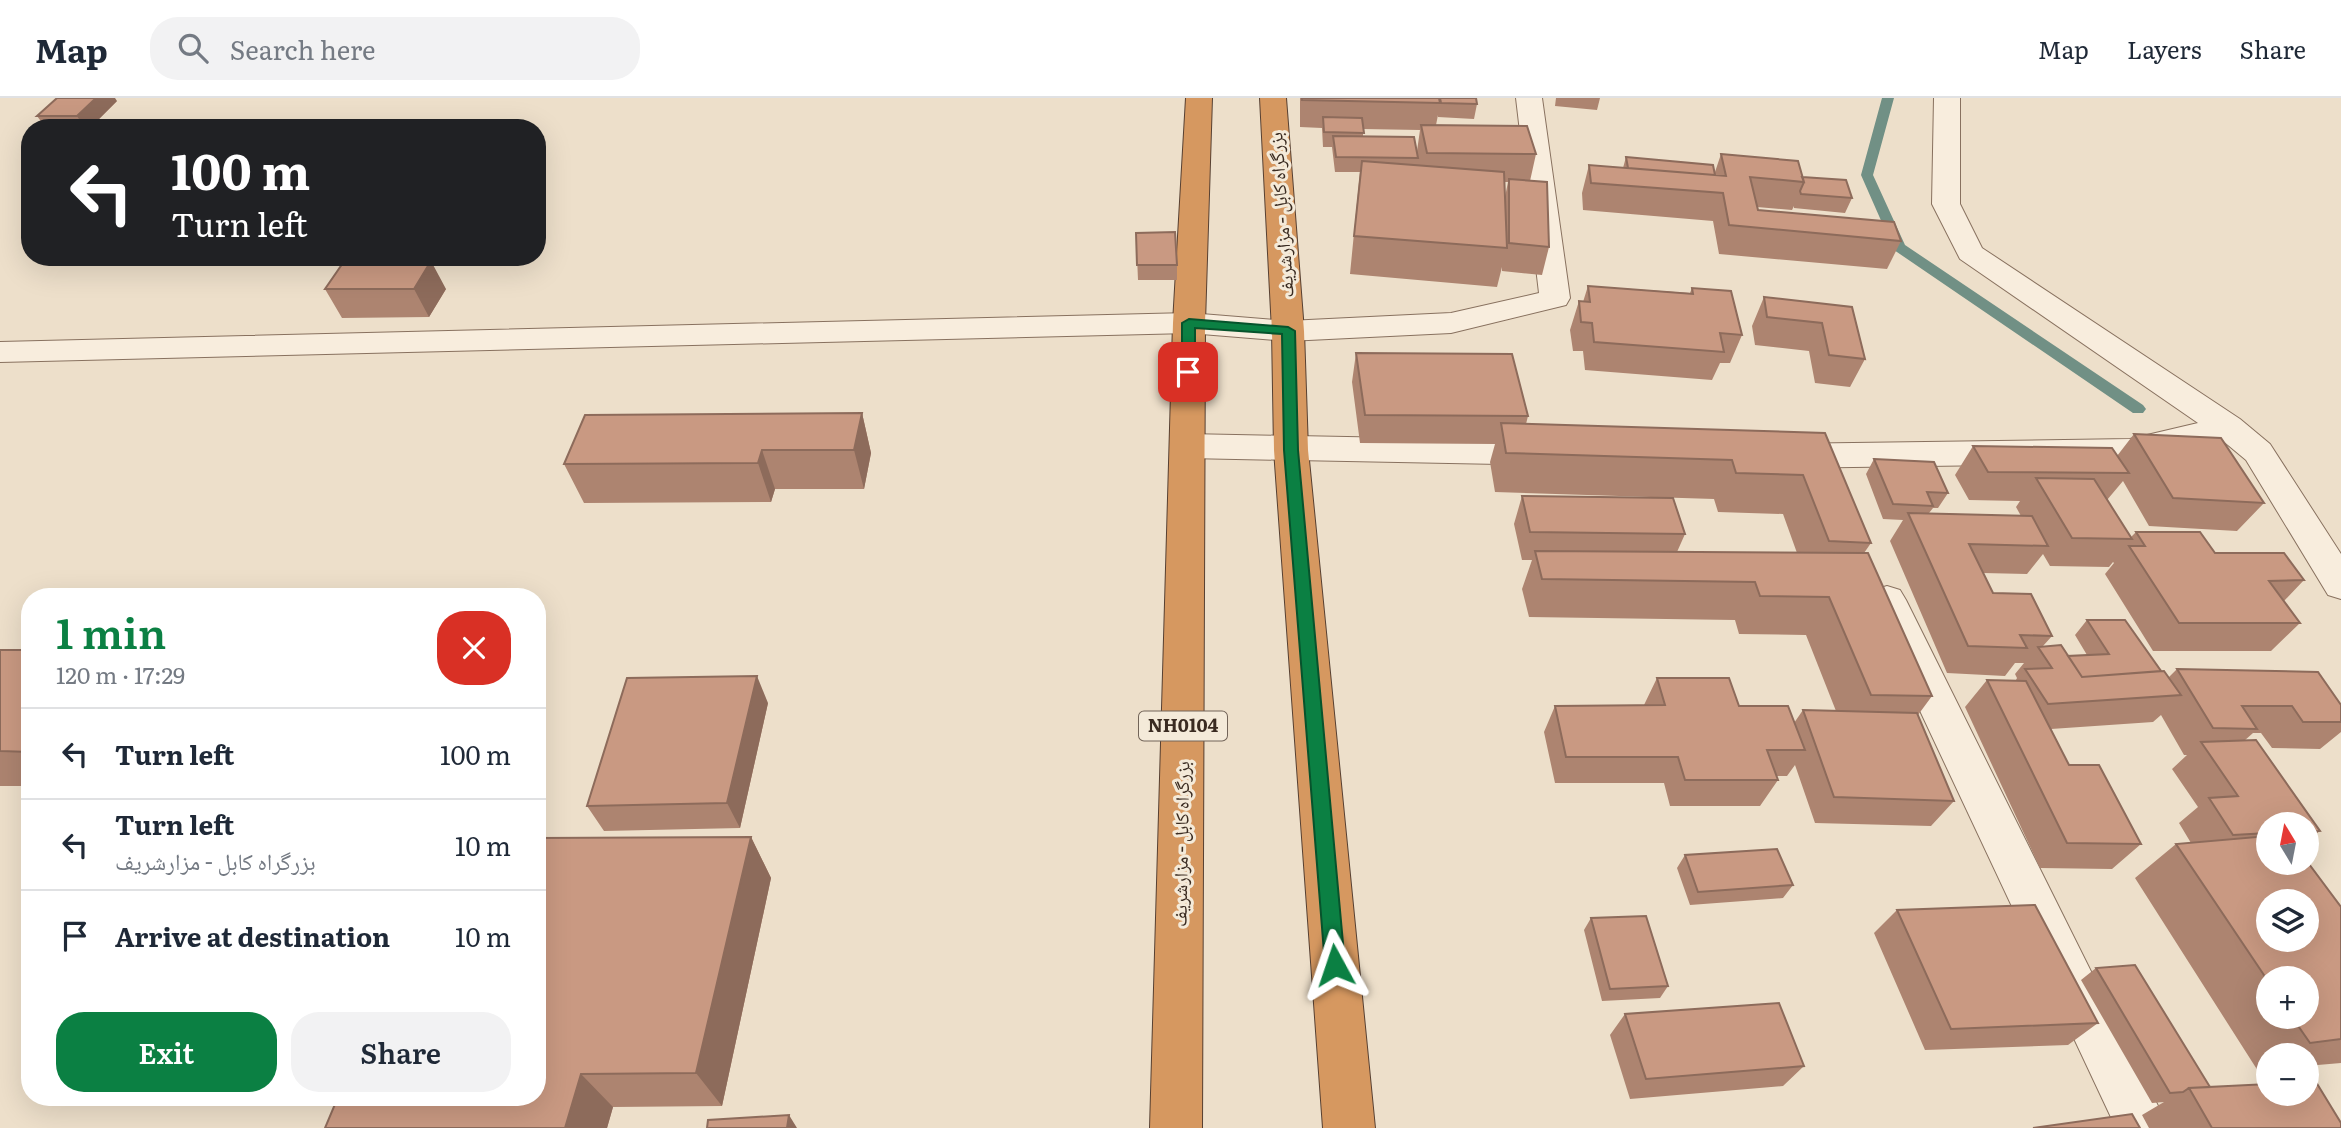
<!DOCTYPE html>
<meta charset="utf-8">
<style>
:root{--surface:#fff;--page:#f2f2f3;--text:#1f2937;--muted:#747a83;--line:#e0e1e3;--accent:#0b8043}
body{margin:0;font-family:Literata,"Noto Naskh Arabic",serif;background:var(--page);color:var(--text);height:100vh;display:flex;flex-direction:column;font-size:26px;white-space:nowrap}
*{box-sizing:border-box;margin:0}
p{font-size:23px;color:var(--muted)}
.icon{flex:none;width:38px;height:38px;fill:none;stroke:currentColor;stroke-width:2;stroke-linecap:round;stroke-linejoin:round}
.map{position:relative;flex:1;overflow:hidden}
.drawer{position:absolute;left:21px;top:490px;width:525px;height:518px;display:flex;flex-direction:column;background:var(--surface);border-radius:28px;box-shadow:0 7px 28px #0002}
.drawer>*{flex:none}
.banner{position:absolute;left:21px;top:21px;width:525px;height:147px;border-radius:28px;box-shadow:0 7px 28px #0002;background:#202124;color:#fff;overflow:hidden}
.needle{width:46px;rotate:350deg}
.controls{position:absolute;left:2256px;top:714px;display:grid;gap:14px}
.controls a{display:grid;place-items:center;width:63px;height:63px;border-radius:50%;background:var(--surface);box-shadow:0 7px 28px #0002;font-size:35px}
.pin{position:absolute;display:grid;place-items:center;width:60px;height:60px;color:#fff;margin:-30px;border-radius:14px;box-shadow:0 4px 10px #0006}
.me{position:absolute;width:77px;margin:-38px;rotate:355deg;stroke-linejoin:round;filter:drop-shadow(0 0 5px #0008)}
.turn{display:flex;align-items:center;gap:24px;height:147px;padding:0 35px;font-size:32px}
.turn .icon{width:91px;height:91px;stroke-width:2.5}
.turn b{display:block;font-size:49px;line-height:60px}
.round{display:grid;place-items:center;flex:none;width:74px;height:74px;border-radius:28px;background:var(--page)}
.headline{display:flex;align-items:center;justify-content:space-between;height:119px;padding:0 35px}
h1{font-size:42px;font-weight:600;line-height:52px;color:var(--accent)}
.primary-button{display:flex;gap:14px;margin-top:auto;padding:14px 35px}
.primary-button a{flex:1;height:80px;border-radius:28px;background:var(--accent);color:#fff;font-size:28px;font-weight:600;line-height:80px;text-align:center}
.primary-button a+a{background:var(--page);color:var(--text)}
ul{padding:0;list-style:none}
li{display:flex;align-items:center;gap:21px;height:91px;padding:0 35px;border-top:2px solid var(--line)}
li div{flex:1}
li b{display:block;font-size:26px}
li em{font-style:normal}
header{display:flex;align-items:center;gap:42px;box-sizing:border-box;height:98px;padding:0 35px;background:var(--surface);border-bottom:2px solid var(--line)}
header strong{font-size:33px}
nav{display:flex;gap:38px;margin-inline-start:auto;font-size:24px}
.search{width:490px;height:63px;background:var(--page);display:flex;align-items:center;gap:18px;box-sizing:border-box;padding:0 24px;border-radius:28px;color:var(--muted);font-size:26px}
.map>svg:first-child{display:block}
</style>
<header>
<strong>Map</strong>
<div class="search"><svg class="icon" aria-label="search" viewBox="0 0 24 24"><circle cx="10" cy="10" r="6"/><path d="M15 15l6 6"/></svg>Search here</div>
<nav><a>Map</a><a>Layers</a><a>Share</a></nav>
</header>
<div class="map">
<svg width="2341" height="1030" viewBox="0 0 2341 1030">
<rect width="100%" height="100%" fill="#eddfca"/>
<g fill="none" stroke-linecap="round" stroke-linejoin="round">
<path fill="#719085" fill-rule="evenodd" d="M1882 0H1894L1873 77 1905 147 2143 307 2146 311 2143 315H2133L1894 152 1861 77Z"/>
<g stroke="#88715f" stroke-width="2">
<path id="street" d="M1516 0H1542L1570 200 1566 207 1451 235 1288 243 1189 235 0 264V244L1189 215 1288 223 1451 215 1539 195Z
M1934 0H1960V106L1982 150 2240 321 2270 346 2341 456V501L2328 497 2246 362 2222 342 2130 365 1781 370 1769 366 1764 358 1769 350 1781 346 2130 341 2198 325 1960 161 1932 106Z
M1187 336 1546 343 1558 347 1563 355 1558 363 1546 367 1187 360 1175 356 1170 348 1175 340Z
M1887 488 1900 492 1906 502 2169 1030H2116L1868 502 1874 492Z"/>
</g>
<g stroke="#574032" stroke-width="2">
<path id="highway" d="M1186 0H1212L1205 225 1202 1030H1150L1173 225Z
M1260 0H1286L1304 233 1308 352 1375 1030H1323L1274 352 1272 233Z"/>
</g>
<use href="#street" fill="#f8eddd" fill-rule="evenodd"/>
<use href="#highway" fill="#d69860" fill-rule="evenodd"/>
</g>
<path fill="#ad8470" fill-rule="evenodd" d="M1300 0H1476L1477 6 1474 21 1438 19V17L1436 27 1536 56 1530 83 1549 149 1542 177 1502 173V169L1497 189 1350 176 1360 74H1335L1332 49H1323L1322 30 1300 29ZM1363 31 1420 32 1417 53 1363 38ZM1504 84H1508L1505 99Z
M1556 0H1600L1597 12 1555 8Z
M117 3 90 30H46L37 18Z
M1721 56 1802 79 1852 100 1845 115 1794 110V108L1792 112 1757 109 1758 112 1901 143 1887 171 1719 156 1713 123 1583 112 1582 95 1589 67 1623 70 1626 59 1715 74Z
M1136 135 1177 167V182H1138Z
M1588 188 1690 195 1692 190 1742 237 1730 265H1720L1712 282 1585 272 1583 253H1573L1570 232 1579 203 1583 204Z
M325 191H446L429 219 342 220Z
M1764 199 1852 209 1865 261 1850 289 1815 285 1809 253 1755 247 1752 228Z
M1356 255 1528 318 1526 326 1825 335 1871 445 1864 455 1932 598 1918 617 1954 703 1931 728 1815 725 1795 667 1787 678H1776L1778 682 1760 708H1670L1664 685H1555L1544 634 1555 608 1644 607 1657 580 1739 608 1794 625 1803 612 1836 613 1806 537 1739 536 1735 522 1529 519 1522 491 1532 462H1522L1514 426 1522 398 1685 436 1677 454 1797 455 1783 416 1718 414 1714 401 1495 394 1490 364 1495 346 1360 345 1352 284Z
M862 315 871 355 864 391H775L771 404 584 405 564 366Z
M2134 336 2264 405 2237 433 2149 428 2123 383 2107 402 2131 439 2136 434 2215 455 2304 482 2284 503 2300 525 2271 553H2153L2105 476 2114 465 2113 464 2109 469 2050 468 2043 456 2027 476 1983 475 1993 495 2052 538 2043 548 2068 558 2087 557 2075 537 2087 522 2168 580 2177 571 2341 607V634L2320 651 2272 650 2261 635H2253L2244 643 2320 733 2306 743V726H2268V765L2341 809V965L2306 968V957H2268V972L2258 973 2135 780 2176 746 2191 745 2179 725 2198 709 2172 671 2187 657H2184L2161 617 2153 624 2051 631 2069 667 2141 746 2112 771 2040 770 1965 609 1987 582H2016L2017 580 2015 576 2024 565H2015L2005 578 1947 575 1890 443 1903 422 1883 421 1866 376 1874 361 1948 395 1938 410H1933L1929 415 2021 418 2016 409 2020 403 1969 402 1955 377 1973 348 2117 358ZM2268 880 2306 919H2268Z
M0 552H30V688H0Z
M768 605 740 730 604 733 587 708Z
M751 739 771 780 722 1008 613 1009 607 1030H325Z
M1685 757 1793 787 1783 800 1690 807 1677 770Z
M1897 812 2098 925 2068 947 1925 952 1874 835Z
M1591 820 1668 888 1660 900 1602 903 1584 832Z
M2096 870 2210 989 2341 1030H2149L2142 1017 2164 1004 2152 1005 2081 882Z
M1625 916 1804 968 1783 988 1630 1001 1610 937Z"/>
<path fill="#8d6b5b" d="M96 0H115L117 3 90 30H85L77 18Z
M431 163 446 191 429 219 414 191Z
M862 315 871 355 864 391 854 352Z
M762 352 775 391 771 404 758 365Z
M757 578 768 605 740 730 727 705Z
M751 739 771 780 722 1008 696 975Z
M581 976 613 1009 607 1030H565Z
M789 1017 797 1030H787Z"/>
<path fill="#c99982" stroke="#8d6b5b" stroke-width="2" fill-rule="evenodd" d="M57 0H96L77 18H37Z
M1302 0H1439L1440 5 1302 2Z
M1440 0H1476L1477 6 1441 5Z
M1323 19 1362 20 1364 35 1324 34Z
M1421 27 1527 28 1536 56 1427 55Z
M1333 38 1414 39 1418 60 1336 59Z
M1721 56 1798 63 1804 84 1750 79 1758 112 1894 124 1901 143 1729 127 1723 95 1591 85 1589 67 1726 78Z
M1626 59 1713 67 1715 77 1628 70Z
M1362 63 1504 74 1507 150 1354 138Z
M1802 79 1846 82 1852 100 1801 96 1800 93 1804 84Z
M1509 81 1547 84 1549 149 1509 145Z
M1175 134 1177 167H1137L1136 135Z
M345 162 431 163 414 191H325Z
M1588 188 1693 196 1692 190 1731 193 1742 237 1720 235 1724 254 1594 244 1592 225 1581 224 1579 203 1590 204Z
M1764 199 1852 209 1865 261 1829 257 1822 225 1767 219Z
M1356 255 1512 256 1528 318 1365 317Z
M862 315 854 352H762L758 365 564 366 585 317Z
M1501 325 1825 335 1871 445 1829 443 1803 377 1736 375 1732 362 1506 355Z
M2134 336 2221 340 2264 405 2173 400Z
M1973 348 2112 350 2129 375 1988 374Z
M1874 361 1934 364 1948 395 1927 394 1933 408 1893 406Z
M2036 380 2094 381 2132 441 2072 440Z
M1522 398 1673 400 1685 436 1530 434Z
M1908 415 2032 418 2048 448 1969 446 1993 495 2031 496 2052 538 2020 537 2027 550 1968 548Z
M2136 434H2200L2215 455H2284L2304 482 2269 483 2300 525H2179L2129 448H2145Z
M1535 453 1868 455 1932 598 1871 597 1829 499 1760 498 1755 484 1542 481Z
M2087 522H2125L2161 573 2082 579 2068 558 2109 556Z
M2061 547 2082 579 2164 573 2181 597 2048 606 2025 571 2052 570 2038 549Z
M0 552H30V654L0 653Z
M2177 571 2318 574 2341 607V624H2303L2292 608H2242L2257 631 2213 630Z
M757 578 727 705 587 708 627 580Z
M1657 580H1729L1739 608H1788L1805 652H1767L1778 682H1685L1678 659H1566L1555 608 1665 607Z
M1987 582 2026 583 2069 667H2099L2141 746 2067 745Z
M1803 612 1917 615 1954 703 1834 699Z
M2256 642 2320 733 2306 734V726H2268V735L2233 737 2209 700 2238 698 2201 644Z
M2268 738V765H2306V762L2341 809V941L2310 945 2292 919H2306V880H2268V883L2176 746ZM2268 803H2306V842H2268Z
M751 739 696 975 581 976 565 1030H325L338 999H537V740Z
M1777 751 1793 787 1698 794 1685 757Z
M2035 807 2098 925 1951 931 1897 812Z
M1646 818 1668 888 1610 891 1591 820Z
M2135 867 2210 989 2189 990 2183 994 2170 995 2096 870Z
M1779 905 1804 968 1646 981 1625 916Z
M2316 984 2341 1025V1030H2212L2189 990 2268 986V996H2306V985Z
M2132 1016 2140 1030H2033Z
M789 1017 787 1030H707L708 1022Z"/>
<path fill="#0b8043" stroke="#07532c" stroke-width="2" d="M1189 221 1288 229 1295 233 1298 352 1345 867 1342 874 1335 877 1328 874 1325 867 1284 352 1282 236 1195 230V274L1188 279 1182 274V225Z"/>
<g text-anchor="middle" stroke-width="6" stroke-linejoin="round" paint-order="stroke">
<rect fill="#f4ead9" stroke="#726458" stroke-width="2" x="1139" y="613.5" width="88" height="29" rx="5"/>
<g font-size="18" font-weight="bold" fill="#3a2b21">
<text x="1183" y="634">NH0104</text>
</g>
<g font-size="19" fill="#3a2b21" stroke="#f4ead9">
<text transform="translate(1281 117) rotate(-94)" y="7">بزرگراه کابل - مزارشریف</text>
<text transform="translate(1181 746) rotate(-89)" y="7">بزرگراه کابل - مزارشریف</text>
</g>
</g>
</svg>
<div class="controls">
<a><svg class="needle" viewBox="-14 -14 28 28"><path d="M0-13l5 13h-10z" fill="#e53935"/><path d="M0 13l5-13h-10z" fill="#747a83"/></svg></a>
<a><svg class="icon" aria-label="layers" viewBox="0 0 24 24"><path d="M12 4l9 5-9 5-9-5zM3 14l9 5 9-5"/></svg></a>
<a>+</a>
<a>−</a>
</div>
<div class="pin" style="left:1188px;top:274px;background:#d93025"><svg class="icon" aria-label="arrive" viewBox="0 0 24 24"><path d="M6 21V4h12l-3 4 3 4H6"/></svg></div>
<svg class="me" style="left:1335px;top:867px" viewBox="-20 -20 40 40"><path d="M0-17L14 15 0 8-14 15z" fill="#0b8043" stroke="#fff" stroke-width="4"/></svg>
<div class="banner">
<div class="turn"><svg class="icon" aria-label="left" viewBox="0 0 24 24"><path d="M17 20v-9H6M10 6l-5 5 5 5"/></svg><div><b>100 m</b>Turn left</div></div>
</div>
<section class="drawer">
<div class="headline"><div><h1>1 min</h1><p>120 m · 17:29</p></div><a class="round" style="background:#d93025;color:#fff"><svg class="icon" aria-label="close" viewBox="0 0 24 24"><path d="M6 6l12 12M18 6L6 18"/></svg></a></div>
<ul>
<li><svg class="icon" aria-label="left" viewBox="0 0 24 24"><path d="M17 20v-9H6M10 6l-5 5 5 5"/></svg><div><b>Turn left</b></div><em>100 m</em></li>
<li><svg class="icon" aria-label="left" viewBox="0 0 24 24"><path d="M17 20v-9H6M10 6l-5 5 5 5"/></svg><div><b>Turn left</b><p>بزرگراه کابل - مزارشریف</p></div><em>10 m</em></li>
<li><svg class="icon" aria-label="arrive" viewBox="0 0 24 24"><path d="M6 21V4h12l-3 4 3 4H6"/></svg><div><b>Arrive at destination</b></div><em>10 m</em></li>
</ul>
<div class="primary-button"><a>Exit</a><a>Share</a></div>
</section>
</div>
